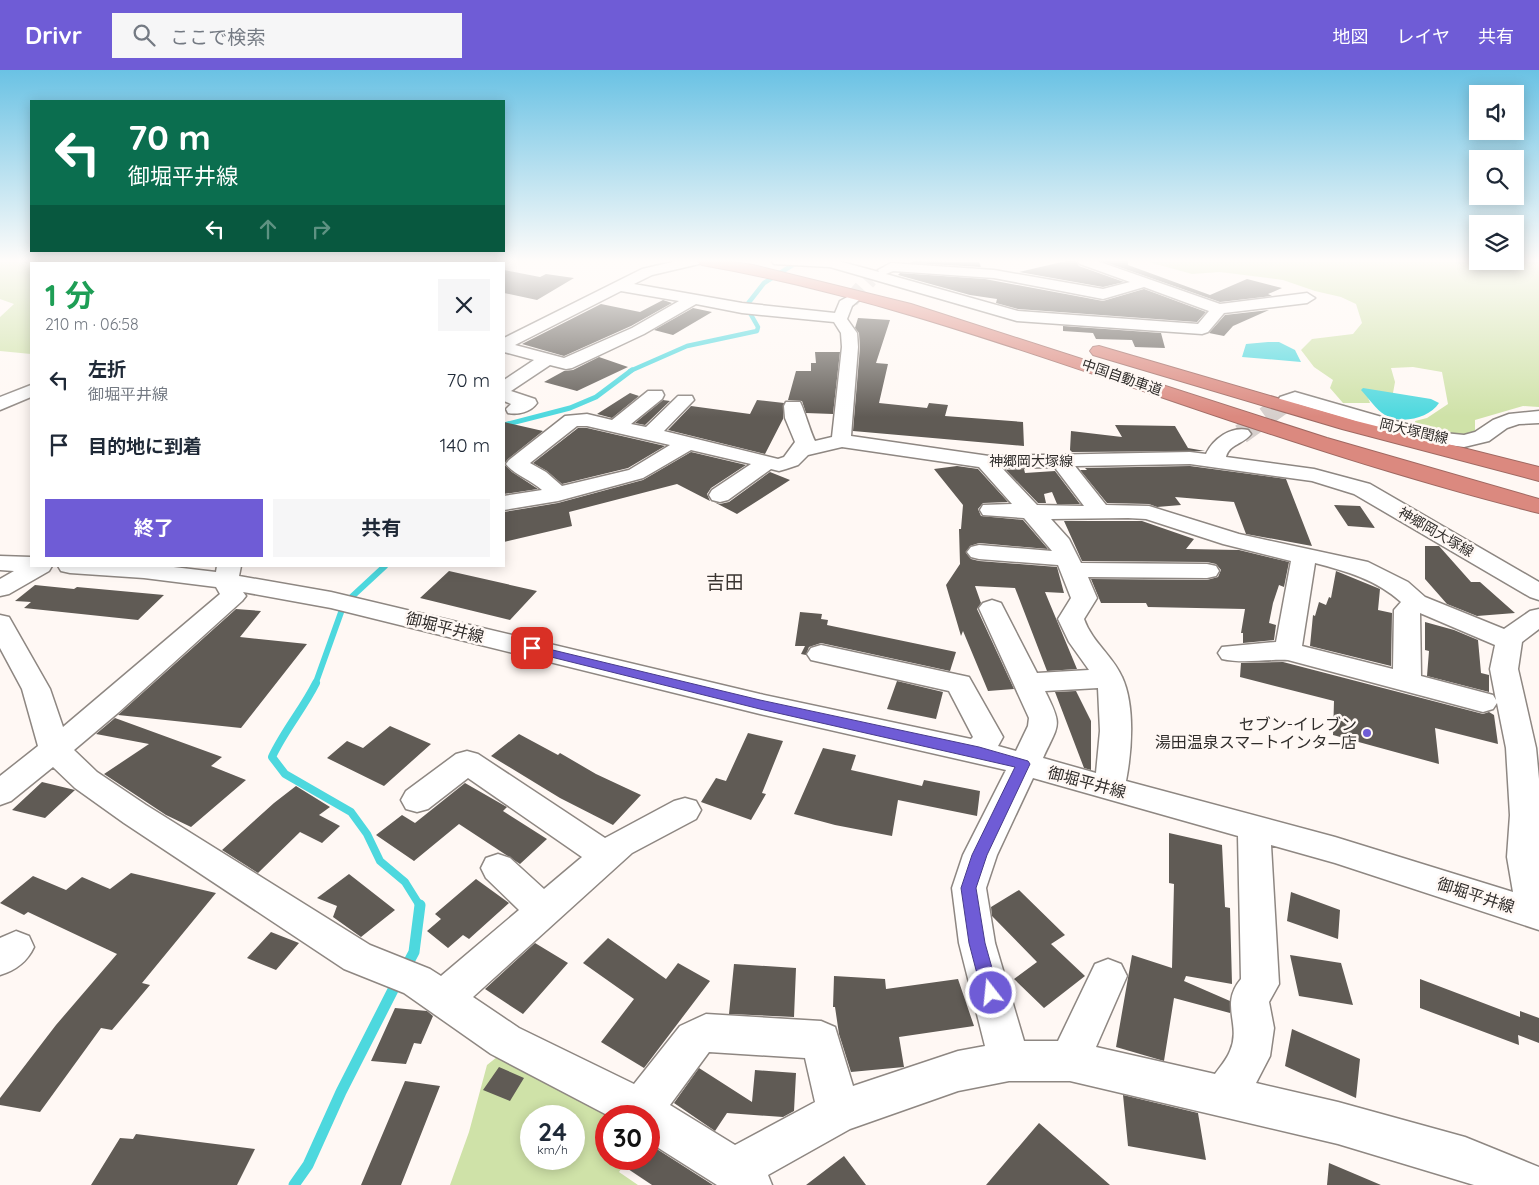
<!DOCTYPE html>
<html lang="ja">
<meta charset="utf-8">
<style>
:root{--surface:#fff;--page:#f6f6f7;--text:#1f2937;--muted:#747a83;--accent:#6f5cd6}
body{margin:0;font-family:Quicksand,"Noto Sans JP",sans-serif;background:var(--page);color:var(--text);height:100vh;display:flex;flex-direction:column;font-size:19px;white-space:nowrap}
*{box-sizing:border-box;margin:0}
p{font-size:16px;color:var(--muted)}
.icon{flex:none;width:28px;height:28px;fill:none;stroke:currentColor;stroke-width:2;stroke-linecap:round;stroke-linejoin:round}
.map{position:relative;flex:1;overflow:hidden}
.panel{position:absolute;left:30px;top:192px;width:475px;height:305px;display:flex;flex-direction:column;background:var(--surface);border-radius:0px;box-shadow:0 2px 12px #0003}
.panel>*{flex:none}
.guide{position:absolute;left:30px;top:30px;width:475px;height:152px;border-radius:0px;box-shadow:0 2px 12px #0003;background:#0b6e4f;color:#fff;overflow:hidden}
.fabs{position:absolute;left:1469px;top:15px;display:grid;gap:10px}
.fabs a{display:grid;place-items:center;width:55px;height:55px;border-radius:0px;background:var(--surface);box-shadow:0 2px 12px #0003;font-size:25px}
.speed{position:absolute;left:520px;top:1035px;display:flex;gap:10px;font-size:25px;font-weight:700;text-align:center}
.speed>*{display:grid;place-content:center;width:65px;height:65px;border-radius:50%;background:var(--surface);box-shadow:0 2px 12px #0003;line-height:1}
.speed small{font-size:12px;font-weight:400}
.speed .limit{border:8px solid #d22;background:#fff;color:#111}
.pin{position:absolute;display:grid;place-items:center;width:42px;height:42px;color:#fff;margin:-21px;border-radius:10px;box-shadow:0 2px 8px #0006}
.me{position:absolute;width:55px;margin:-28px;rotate:344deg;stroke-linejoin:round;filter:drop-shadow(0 0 4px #0008)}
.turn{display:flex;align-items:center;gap:18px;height:105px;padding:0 15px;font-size:22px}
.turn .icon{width:65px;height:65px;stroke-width:2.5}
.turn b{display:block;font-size:35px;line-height:42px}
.lanes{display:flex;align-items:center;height:48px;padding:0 15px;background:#0003;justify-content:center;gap:25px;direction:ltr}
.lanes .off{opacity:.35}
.round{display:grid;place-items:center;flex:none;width:52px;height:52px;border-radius:0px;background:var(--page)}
.headline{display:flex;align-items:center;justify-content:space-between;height:85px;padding:0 15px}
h1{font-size:30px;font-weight:700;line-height:38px;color:#1e9e55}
.action{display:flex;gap:10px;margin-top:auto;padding:10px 15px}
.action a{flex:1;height:58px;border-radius:0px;background:var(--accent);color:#fff;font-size:20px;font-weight:700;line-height:58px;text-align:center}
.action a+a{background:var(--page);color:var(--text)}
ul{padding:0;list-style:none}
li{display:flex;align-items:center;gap:15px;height:65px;padding:0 15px}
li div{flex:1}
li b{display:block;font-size:19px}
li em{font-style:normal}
header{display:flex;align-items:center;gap:30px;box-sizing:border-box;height:70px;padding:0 25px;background:var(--accent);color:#fff}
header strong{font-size:24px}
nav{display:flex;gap:28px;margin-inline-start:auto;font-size:18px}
.search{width:350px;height:45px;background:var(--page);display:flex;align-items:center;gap:12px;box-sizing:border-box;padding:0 18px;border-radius:0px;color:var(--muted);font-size:19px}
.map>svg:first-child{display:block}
</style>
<header>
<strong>Drivr</strong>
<div class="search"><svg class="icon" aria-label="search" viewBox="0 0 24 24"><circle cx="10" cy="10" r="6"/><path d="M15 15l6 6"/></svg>ここで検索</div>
<nav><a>地図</a><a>レイヤ</a><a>共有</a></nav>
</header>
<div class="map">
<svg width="1539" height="1115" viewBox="0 0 1539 1115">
<rect width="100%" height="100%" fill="#fff8f4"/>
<path fill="#cfe2a8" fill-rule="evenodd" d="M0 191H480L473 194H31V284L0 281V247L14 234 0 229Z
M1145 191H1539V337L1523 336 1475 350V361L1455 367 1417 361 1415 351 1427 348 1448 334 1442 302 1413 297 1391 298 1395 312 1393 323 1367 325 1370 333H1343L1330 318 1333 310 1314 297 1301 280 1312 269 1353 264 1362 253 1356 234 1341 227 1315 221 1283 210 1220 202 1192 204Z
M502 983 611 1046H606V1089H628L619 1102 638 1115H450L469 1062 487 995ZM531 1046H574V1089H531Z"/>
<path fill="#4dd8de" d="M1268 272H1279L1295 280 1301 292 1242 287 1246 274Z
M1363 318 1431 329 1439 333C1429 348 1402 355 1385 345 1376 340 1368 327 1361 320Z"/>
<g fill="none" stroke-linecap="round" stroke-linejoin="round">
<path stroke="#4dd8de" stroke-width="4.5" d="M630 301 687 276 757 261 758 257 746 236 764 213 799 191"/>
<path stroke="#4dd8de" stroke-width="5" d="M504 355 570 338 596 327 632 300"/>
<path stroke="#4dd8de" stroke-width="6" d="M315 615 344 534 385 496"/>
<path stroke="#4dd8de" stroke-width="8" d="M316 613C303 639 284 661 272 687L285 704 351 742 367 764 380 791 405 812 420 836"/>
<path stroke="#4dd8de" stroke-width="11" d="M405 899 414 882 420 835
M294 1115 308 1095 341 1022 397 912"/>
</g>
<path fill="#605b55" d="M913 191 979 192 981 197 911 193Z
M1066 191H1076L1079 196 1124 212 1103 217 1019 202Z
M1102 191H1128V195L1210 225 1247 209 1282 218 1268 224 1272 226 1220 232Z
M504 200 540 207 546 204 574 208 537 230 504 223Z
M900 203 985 209 1103 231 1144 219 1206 242 1197 252 1018 239 996 233 997 229 970 225 898 205Z
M663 230 672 233 631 256 564 286 522 274 601 234 640 242Z
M693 238 712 242 673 265 654 260Z
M1269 240 1233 256 1224 266 1209 263 1225 245Z
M858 248 890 250 876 293 888 294 879 333 927 338 929 333 948 335 945 346 1023 352 1024 376 853 361 860 277 859 263 855 258Z
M1063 256 1161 263 1165 278 1135 277 1132 270 1096 269 1093 263 1063 261Z
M815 282H840L833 344 806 343 802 331 788 330 796 301H811V293H816Z
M599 287 628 297 577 321 544 312 564 301 573 300Z
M630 323 639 326 612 348 597 344Z
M663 330 670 331 645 355 635 353Z
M757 330 784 333 783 349 765 384 668 360 691 336 750 344Z
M504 352 543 361 508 389 504 394 512 402 538 419 504 424Z
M1115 355 1175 356 1188 378 1205 381 1072 382 1070 380 1071 361 1122 367Z
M578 358H587L665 376 628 398 562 414 547 401 533 393Z
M691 382 746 395 711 418 707 424 710 431 677 414 569 442 572 456 504 472V442L558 433 643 410Z
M957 396 978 399 1008 432 983 433 978 439 981 446 1023 450 1048 479 979 473 970 476 966 483 971 489 979 491 1057 497 1064 523 1045 522 1077 599 1047 601 1015 518 975 516 981 533 977 539 1014 619 988 621 963 561 961 566 946 515 960 494 959 459H961L963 435 934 399Z
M1190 396 1286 409 1312 476 1246 464 1234 432 1175 427 1181 435 1157 437 1149 434 1107 433 1080 400H1087L1085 398Z
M1024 399 1025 403 1055 401 1080 434H1057L1052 422 1044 424 1046 433H1038L1006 400Z
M770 402 790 410 737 444 714 432 720 434 729 432Z
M1334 435 1360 436 1375 458 1348 456Z
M1064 451H1142L1194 469 1186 479 1239 480 1289 492 1284 517 1279 515 1273 533 1269 553 1276 555 1274 570 1243 573V563H1241L1245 539 1148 537 1146 533H1101L1091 509 1207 510 1218 507 1221 500 1216 494 1207 492 1082 491Z
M1425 476H1439L1471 512H1480L1515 543 1477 546 1447 534 1425 509Z
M449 501 537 521 510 550 420 528Z
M1336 501 1380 519 1378 540 1392 543 1391 596 1310 576 1313 545 1315 546 1319 532 1326 535 1329 527 1331 528Z
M35 515 74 519 77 517 164 525 138 550 24 538 31 532 15 531Z
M236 539 261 541 240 567 307 574 241 658 118 645Z
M800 542 822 544 821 549 828 550 827 555 956 582 950 601 821 573 809 577 806 585 801 584 805 576H795Z
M1425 552 1454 560 1478 570 1481 603 1489 605V622L1427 606 1429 581 1425 580Z
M1283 592 1483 644 1489 642 1494 645 1498 674 1435 658 1439 694 1333 665 1334 631 1240 607 1241 593Z
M897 611 943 622 936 649 887 639Z
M1076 621 1091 651V700L1084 698 1055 622Z
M115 648 222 687 211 696 246 710 191 757 166 745 104 704 149 674 96 664Z
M390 656 431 674 384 716 327 688 347 671 363 678Z
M748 663 783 671 762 723 766 724 751 750 701 732 716 708 726 711Z
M519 664 558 685 560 683 596 704 641 725 613 755 560 728 491 686Z
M823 678 856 685 851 700 922 716 924 710 980 721 977 746 898 730 892 766 835 755 794 744Z
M42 712 75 720 45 748 12 740Z
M465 713 505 736 507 737 503 741 547 769 520 794 459 754 414 791 376 765 402 745 415 753Z
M296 716 330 737 319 745 340 756 322 773 300 762 258 803 222 780 274 733Z
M1169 763 1222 775 1225 837 1230 838 1232 914 1186 906 1184 911 1230 931V943L1174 928 1164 991 1116 977 1132 885 1172 898 1174 814 1169 813Z
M131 803 216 823 142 913 150 915 112 960 101 958 40 1042 0 1035V1028L56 955 117 884 28 842 24 845 0 833 33 806 66 820 82 807 110 819Z
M349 804 395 840 361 867 333 847 337 836 317 828Z
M476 809 509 833 469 869 463 865 448 878 427 861 441 849 435 844Z
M1019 820 1065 865 1051 874 1085 906 1044 938 1014 909 1037 892 992 846 991 837Z
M1291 822 1340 840 1338 869 1287 851Z
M271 862 299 873 276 900 247 888Z
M608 868 666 909 678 893 710 911 644 998 601 972 634 929 583 893Z
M535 873 568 893 523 944 485 919Z
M1290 885 1341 893 1353 935 1299 926Z
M734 894 796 898 794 947 729 944Z
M834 906 885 909 886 919 958 909 974 956 899 967 904 997 851 1002 839 964 835 937H833Z
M1420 909 1520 947V941L1539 948V973L1518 965 1519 975 1420 938Z
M395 938 427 941 433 946 421 974 414 973 406 994 371 991Z
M1292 959 1360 989 1356 1028 1285 996Z
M499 997 524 1008 510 1031 483 1020Z
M699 998 752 1032 755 1000 796 1003 794 1041 783 1047 727 1043 715 1061 674 1033Z
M405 1011 440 1016 401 1115H361Z
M1123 1025 1198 1043 1206 1090 1128 1076Z
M1039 1053 1110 1115H986Z
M136 1064 255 1079 237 1115H91L120 1068 133 1069Z
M649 1074 713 1115H652L613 1089H649Z
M844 1086 866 1115H806Z
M1329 1093 1381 1115H1327Z"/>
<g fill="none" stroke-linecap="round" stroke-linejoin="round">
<path stroke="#d6cfcc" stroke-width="16" stroke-dasharray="16 8" stroke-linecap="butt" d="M851 230 870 209"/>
<path stroke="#d6cfcc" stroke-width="20" stroke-dasharray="20 10" stroke-linecap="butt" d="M1241 364 1287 331"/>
<g stroke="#8e8782" stroke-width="3">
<path id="minor" d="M677 191H701L699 194 652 205 634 214 742 233 835 243 840 231 851 225 856 227 859 230 852 236 847 249 857 263 858 277 851 366 989 386 1190 382 1206 384C1213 369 1231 356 1248 360L1251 364C1244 374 1229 374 1226 387L1314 399 1370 414 1539 512V530L1530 527 1354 424 1312 411 1190 394 1075 396 1106 435 1149 436 1239 464 1368 492 1408 512 1425 527 1504 559 1530 541 1539 539V559L1522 572 1518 599 1536 678 1539 709V860L1335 793 1271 775 1279 914 1269 932 1274 958 1270 986 1256 1013 1338 1032 1465 1067 1539 1097V1115H1474L1338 1074 1070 1011H1009L958 1021 850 1059 768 1105 772 1115H717L649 1072V1046H609L491 984 404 923 344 899 124 753 75 718 53 697 11 731 0 735V706L38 676 22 619 0 578V545L9 547 50 619 63 657 220 524 216 517 144 508 70 503 61 501 58 496H165L216 502 217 496H241L239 506 331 522 760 624 971 669 973 667 949 621 811 590 807 584 811 578 821 575 969 607 1003 667 998 676 1016 681 1028 656 1029 648 979 538 983 533 992 530 1001 533 1037 603 1089 600 1069 572 1058 549 1071 528 1058 495 979 489 971 487 967 482 971 477 979 475 1052 481 1024 448 983 445 980 440 983 435 1012 434 979 397 842 377 808 385 798 395 786 399 779 401 771 399 728 430 720 432 712 430 709 425 712 420 751 394 691 380 643 408 558 431 504 440V426L542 420C531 410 513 404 506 394L509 390 565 346 587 344 612 350 648 321H662L664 325 662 329 631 354 646 357 678 326H692L694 330 664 361 778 389 784 387 795 372 785 348 784 336 786 332H800C804 339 810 361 815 371L832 367 842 277 841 263 834 252 742 243 696 234 644 264 572 298 566 299 550 295 511 321 535 329 537 333C531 342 518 345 508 343L506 339 511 334 504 331V310L534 290 504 282V268L642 199ZM621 221 679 231 632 258 564 288 515 275ZM577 356H587L670 375 629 400 562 416 546 402 530 393ZM1057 397 1056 399 1059 403 1084 436 1037 435 1002 398ZM1128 448 1146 449 1223 474 1291 491 1276 572 1222 577 1218 583 1222 589C1243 594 1267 589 1288 590L1483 642 1493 639 1497 633 1506 678 1510 745 1507 787 1513 822 1335 767 1126 711C1132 680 1135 635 1122 607 1113 586 1092 572 1084 549L1097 528 1088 507 1207 508 1216 506 1219 501 1216 496 1207 494 1081 493 1069 469 1051 449ZM1315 493C1346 501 1377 510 1401 532L1394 540 1393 599 1302 576ZM243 522 331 538 760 644 1006 700 963 785 952 818 959 873 985 976 958 981 853 1016 835 957 821 951 706 944 680 956 634 1014 519 958 473 927 632 783 696 749 701 740 696 731 685 728 674 731 605 768 478 684 467 681 456 684 406 721 401 730 406 739 417 742 428 739 468 708 582 787 544 819 510 788 498 784 486 788 481 798 486 808 519 840 441 906 430 899 370 875 146 735 97 702 74 680 119 642 242 531 246 526ZM1420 543 1495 575 1490 599 1496 630 1493 625 1421 606ZM1098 618 1100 661 1096 703 1043 688C1059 653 1063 657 1045 621ZM1033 708 1238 766 1241 909C1219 935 1242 954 1230 981 1227 989 1220 997 1215 1004L1096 977 1127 906 1121 894 1108 889 1095 894 1058 971H1024L995 873 986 818 997 785ZM709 982 805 988 815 1032 735 1075 670 1035Z
M772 191H838L879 202 878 200 891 193 994 200 1103 219 1130 212 1080 194 1078 191H1097L1220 234 1307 223 1315 228 1307 233 1224 243 1208 262 1202 264 1017 251 830 197 774 194ZM893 201 994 208 1103 229 1144 217 1209 241 1198 254 1018 241 886 204Z
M31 315V327L0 340V327Z
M1295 322 1434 362 1464 365 1475 362 1493 350 1509 344 1539 341V353L1519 354 1507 358 1489 371 1464 377 1426 372 1296 334 1287 337 1280 335 1278 331 1280 327Z
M0 486 31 487V496H52L49 501 9 524 0 526V509L14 501 0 500Z
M16 861 29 866 34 877C27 892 16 900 0 905V868Z"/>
</g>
<g stroke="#9f6962" stroke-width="2">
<path id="highway" d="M695 191H726L753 195 911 234 1327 368 1539 429V443C1407 410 1277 367 1149 323 1002 273 856 222 702 195Z
M1099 276 1356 351 1539 397V411L1342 359 1093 285 1090 281 1093 277Z"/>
</g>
<use href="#minor" fill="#fff" fill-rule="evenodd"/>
<use href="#highway" fill="#db897f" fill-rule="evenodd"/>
</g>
<linearGradient id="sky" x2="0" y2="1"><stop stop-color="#6ac2e4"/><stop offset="0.55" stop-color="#fffcfa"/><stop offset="1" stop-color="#fffcfa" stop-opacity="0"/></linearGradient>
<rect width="1539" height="347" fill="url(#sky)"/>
<path fill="#6f5cd6" stroke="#483c8b" d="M532 575 760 630 979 677 1028 691 1030 694 987 785 976 818 985 873 999 923 997 929 991 931 985 929 982 923 969 873 961 818 972 785 1015 697 760 639 527 581 526 578Z"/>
<circle fill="#6f5cd6" stroke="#fff8f4" stroke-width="2" cx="1367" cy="663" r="5"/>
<g text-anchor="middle" stroke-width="5" stroke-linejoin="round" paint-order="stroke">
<g font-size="14" fill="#302d2b" stroke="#fff8f4">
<text transform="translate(1122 307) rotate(19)" y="5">中国自動車道</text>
<text transform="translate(1414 361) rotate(13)" y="5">岡大塚閏線</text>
<text x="1031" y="396">神郷岡大塚線</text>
<text transform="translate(1436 462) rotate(30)" y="5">神郷岡大塚線</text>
</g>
<g font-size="16" fill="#302d2b" stroke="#fff8f4">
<text transform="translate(445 557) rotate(14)" y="6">御堀平井線</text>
<text transform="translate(1087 712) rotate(15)" y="6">御堀平井線</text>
<text transform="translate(1476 825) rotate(18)" y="6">御堀平井線</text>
</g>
<g font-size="16" fill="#302d2b" stroke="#fff8f4" text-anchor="end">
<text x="1357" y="660">セブン-イレブン<tspan x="1357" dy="18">湯田温泉スマ―トインタ―店</tspan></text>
</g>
<g font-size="19" fill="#3a3430" stroke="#fff8f4">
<text x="725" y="519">吉田</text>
</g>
</g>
</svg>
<div class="fabs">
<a><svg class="icon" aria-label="sound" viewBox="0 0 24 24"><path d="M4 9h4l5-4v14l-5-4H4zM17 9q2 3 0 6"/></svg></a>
<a><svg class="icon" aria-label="search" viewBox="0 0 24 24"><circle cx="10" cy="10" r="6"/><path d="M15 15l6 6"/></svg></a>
<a><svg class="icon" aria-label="layers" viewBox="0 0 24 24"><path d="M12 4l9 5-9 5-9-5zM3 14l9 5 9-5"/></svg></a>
</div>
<div class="speed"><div>24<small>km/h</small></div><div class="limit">30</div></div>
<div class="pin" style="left:532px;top:578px;background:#d93025"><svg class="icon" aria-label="arrive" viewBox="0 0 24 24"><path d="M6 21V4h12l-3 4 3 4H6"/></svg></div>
<svg class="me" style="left:991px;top:923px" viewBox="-20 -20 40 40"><circle r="17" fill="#6f5cd6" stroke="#fff" stroke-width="3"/><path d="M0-11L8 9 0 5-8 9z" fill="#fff"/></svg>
<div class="guide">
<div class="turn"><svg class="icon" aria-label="left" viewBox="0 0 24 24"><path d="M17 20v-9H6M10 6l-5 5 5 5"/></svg><div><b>70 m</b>御堀平井線</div></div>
<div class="lanes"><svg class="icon" aria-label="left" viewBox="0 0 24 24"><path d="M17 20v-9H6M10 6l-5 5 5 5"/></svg><svg class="icon off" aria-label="ahead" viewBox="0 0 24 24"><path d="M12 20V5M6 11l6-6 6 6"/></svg><svg class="icon off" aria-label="right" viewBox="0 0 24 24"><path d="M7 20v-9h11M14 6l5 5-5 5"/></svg></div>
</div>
<section class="panel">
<div class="headline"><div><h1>1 分</h1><p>210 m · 06:58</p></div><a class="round"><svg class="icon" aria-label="close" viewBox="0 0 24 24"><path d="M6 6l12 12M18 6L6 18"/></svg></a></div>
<ul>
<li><svg class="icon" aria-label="left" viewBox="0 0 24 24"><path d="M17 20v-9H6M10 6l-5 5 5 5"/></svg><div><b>左折</b><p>御堀平井線</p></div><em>70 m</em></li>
<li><svg class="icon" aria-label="arrive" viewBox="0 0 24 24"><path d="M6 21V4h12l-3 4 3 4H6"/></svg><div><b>目的地に到着</b></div><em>140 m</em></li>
</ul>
<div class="action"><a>終了</a><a>共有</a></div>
</section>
</div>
